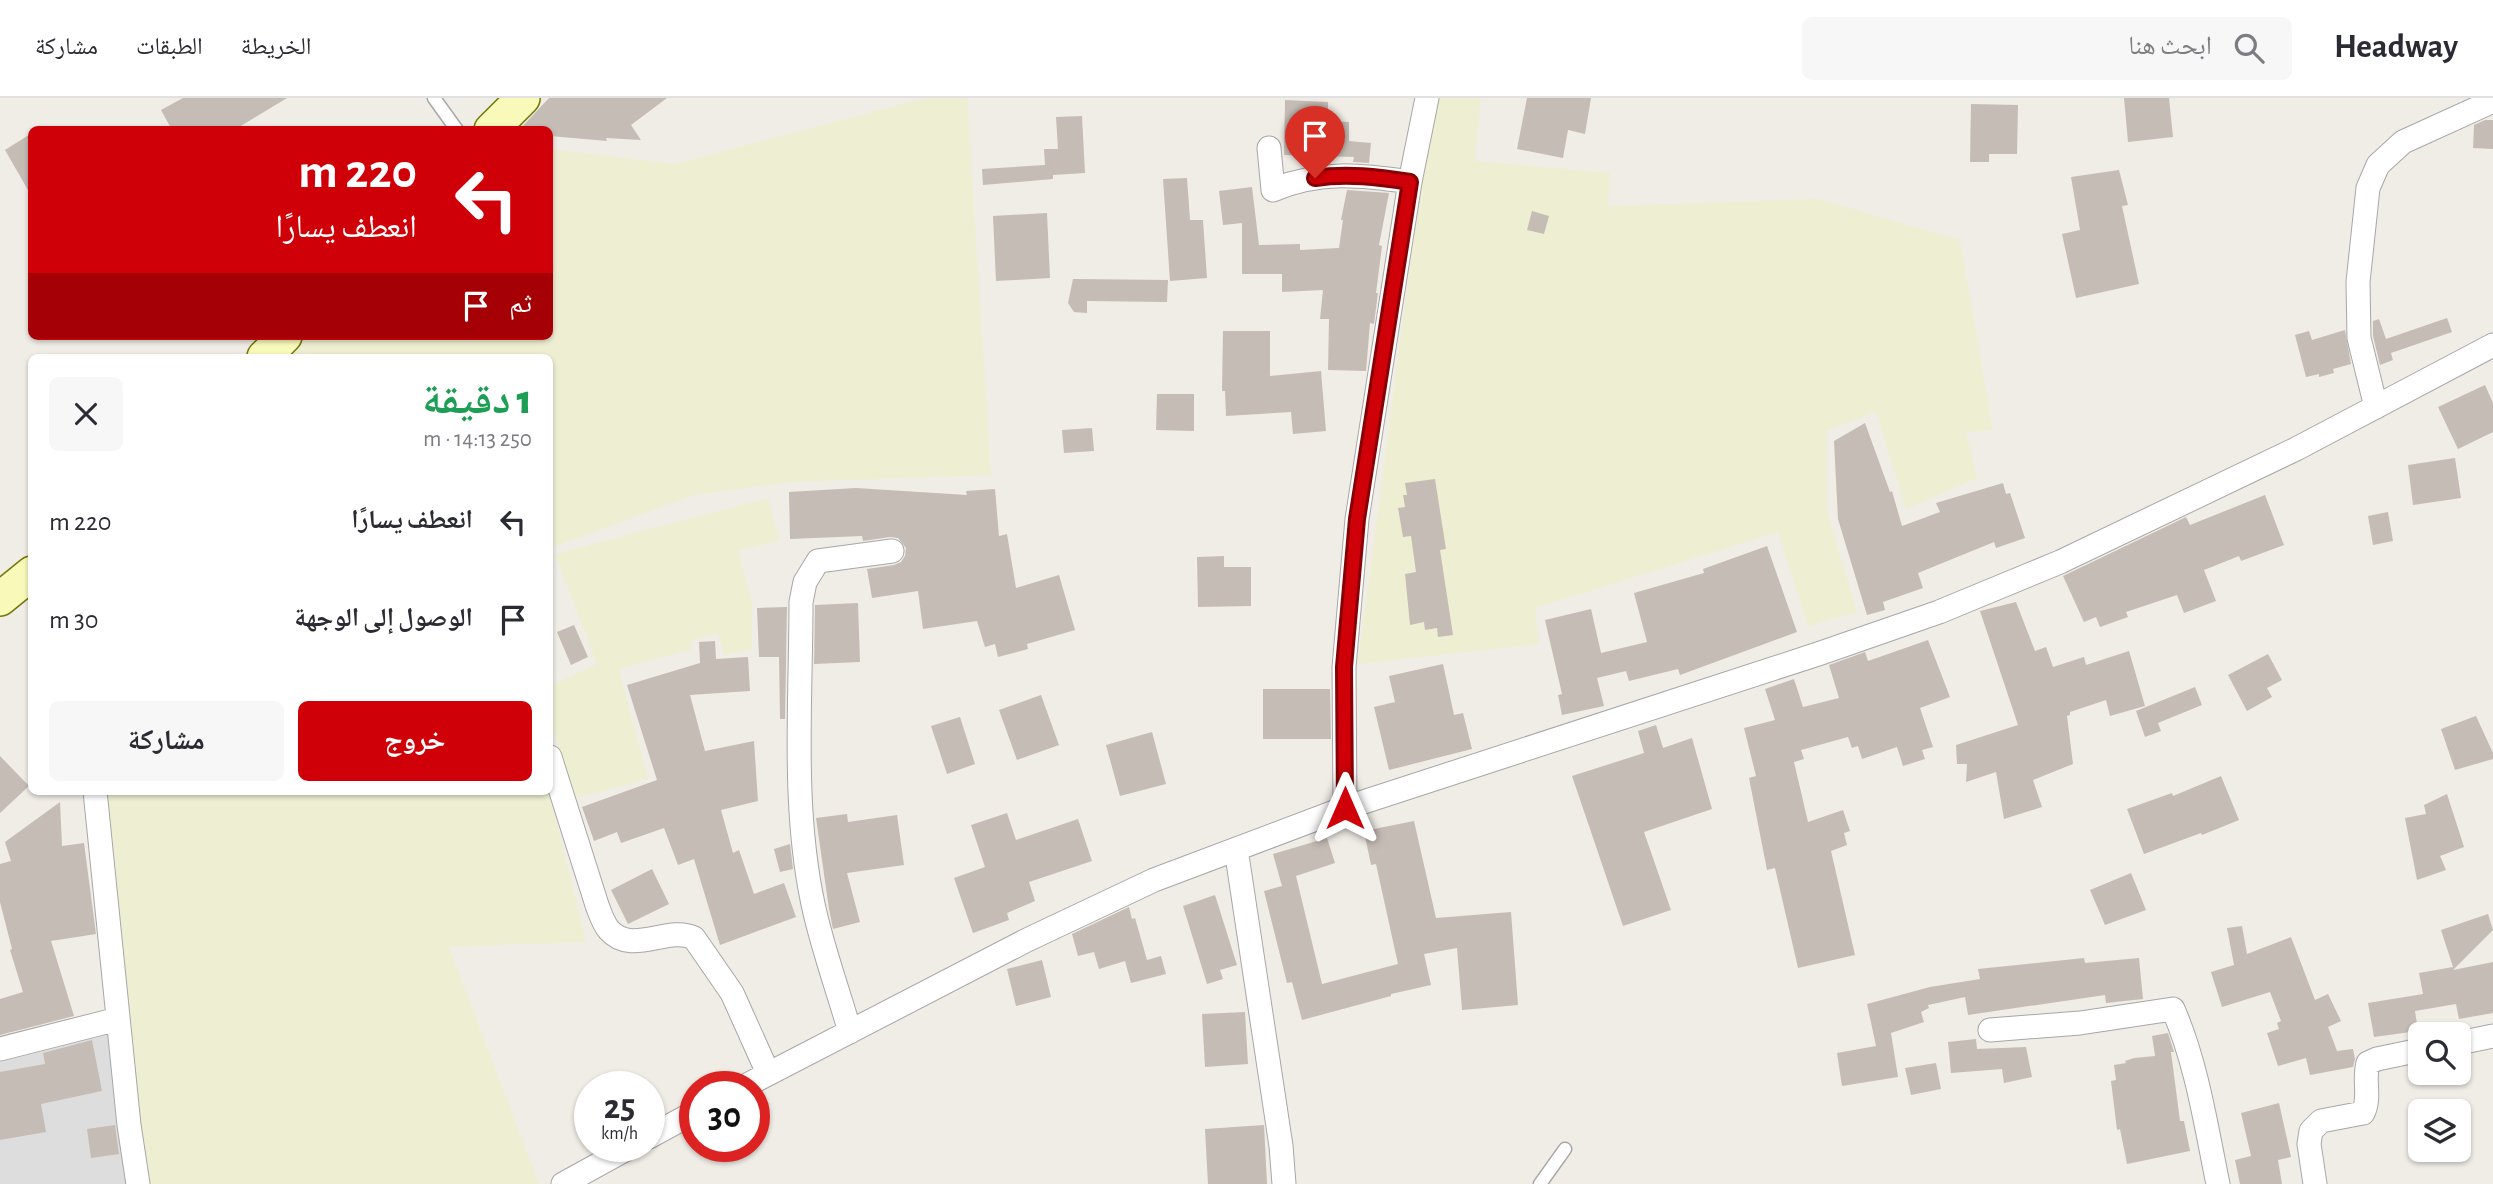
<!DOCTYPE html>
<html lang="ar">
<meta charset="utf-8">
<style>
:root{--surface:#fff;--page:#f7f7f7;--text:#2b2b33;--muted:#7c7c81;--line:#e1e1e2;--accent:#cf0008}
body{margin:0;font-family:"Alegreya Sans","Noto Naskh Arabic",sans-serif;background:var(--page);color:var(--text);direction:rtl;height:100vh;display:flex;flex-direction:column;font-size:26px;white-space:nowrap}
*{box-sizing:border-box;margin:0}
p{font-size:23px;color:var(--muted)}
.icon{flex:none;width:38px;height:38px;fill:none;stroke:currentColor;stroke-width:2;stroke-linecap:round;stroke-linejoin:round}
.map{position:relative;flex:1;overflow:hidden;direction:ltr}
.side{position:absolute;left:28px;top:256px;width:525px;height:441px;display:flex;flex-direction:column;background:var(--surface);border-radius:10px;box-shadow:0 2px 5px #0004;direction:rtl}
.side>*{flex:none}
.guide{position:absolute;left:28px;top:28px;width:525px;height:214px;border-radius:10px;box-shadow:0 2px 5px #0004;direction:rtl;background:#cf0008;color:#fff;overflow:hidden}
.controls{position:absolute;left:2408px;top:924px;display:grid;gap:14px}
.controls a{display:grid;place-items:center;width:63px;height:63px;border-radius:10px;background:var(--surface);box-shadow:0 2px 5px #0004;font-size:35px}
.speed{position:absolute;left:574px;top:973px;display:flex;gap:14px;font-size:35px;font-weight:700;text-align:center}
.speed>*{display:grid;place-content:center;width:91px;height:91px;border-radius:50%;background:var(--surface);box-shadow:0 2px 5px #0004;line-height:1}
.speed small{font-size:18px;font-weight:400}
.speed .limit{border:10px solid #d22;background:#fff;color:#111}
.pin{position:absolute;display:grid;place-items:center;width:60px;height:60px;color:#fff;margin:-72px -30px;border-radius:50% 50% 50% 0;rotate:-45deg;box-shadow:0 0 7px #0007}
.pin .icon{rotate:45deg}
.me{position:absolute;width:77px;margin:-38px;rotate:0deg;stroke-linejoin:round;filter:drop-shadow(0 0 5px #0008)}
.turn{display:flex;align-items:center;gap:24px;height:147px;padding:0 21px;font-size:32px}
.turn .icon{width:91px;height:91px;stroke-width:2.5}
.turn b{display:block;font-size:49px;line-height:60px}
.then{display:flex;align-items:center;height:66px;padding:0 21px;background:#0003;gap:14px;font-size:26px}
.round{display:grid;place-items:center;flex:none;width:74px;height:74px;border-radius:10px;background:var(--page)}
.overview{display:flex;align-items:center;justify-content:space-between;height:119px;padding:0 21px}
h1{font-size:42px;font-weight:800;line-height:52px;color:#1e9e55}
.primary-button{display:flex;gap:14px;margin-top:auto;padding:14px 21px}
.primary-button a{flex:1;height:80px;border-radius:10px;background:var(--accent);color:#fff;font-size:28px;font-weight:800;line-height:80px;text-align:center}
.primary-button a+a{background:var(--page);color:var(--text)}
ul{padding:0;list-style:none}
li{display:flex;align-items:center;gap:21px;height:98px;padding:0 21px}
li div{flex:1}
li b{display:block;font-size:26px}
li em{font-style:normal}
header{display:flex;align-items:center;gap:42px;box-sizing:border-box;height:98px;padding:0 35px;background:var(--surface);border-bottom:2px solid var(--line)}
header strong{font-size:33px}
nav{display:flex;gap:38px;margin-inline-start:auto;font-size:24px}
.search{width:490px;height:63px;background:var(--page);display:flex;align-items:center;gap:18px;box-sizing:border-box;padding:0 24px;border-radius:10px;color:var(--muted);font-size:26px}
.map>svg:first-child{display:block}
</style>
<header>
<strong>Headway</strong>
<div class="search"><svg class="icon" aria-label="search" viewBox="0 0 24 24"><circle cx="10" cy="10" r="6"/><path d="M15 15l6 6"/></svg>ابحث هنا</div>
<nav><a>الخريطة</a><a>الطبقات</a><a>مشاركة</a></nav>
</header>
<div class="map">
<svg width="2493" height="1086" viewBox="0 0 2493 1086">
<rect width="100%" height="100%" fill="#f0ece6"/>
<path fill="#dedddd" d="M118 921 138 1086H0V958Z"/>
<path fill="#eeefd2" d="M926 0H967L991 377 792 384 694 397 550 450V259H279L300 238H550V51L675 66Z
M1432 0H1481L1475 63 1610 75 1608 108 1818 101 1960 142 1993 332 1966 334 1977 380 1906 411 1876 314 1826 333 1827 413 1857 514 1808 528 1778 434 1535 510 1539 546 1358 566Z
M768 400 779 442 738 453 752 504V551L724 557 718 535 690 543 692 551 619 571 648 681 572 701 550 616V588L597 566 555 456Z
M102 693H549L586 844 449 849 539 1086H148Z"/>
<path fill="#c5bcb5" d="M183 0H287L234 32H172L161 12Z
M549 0H667L631 27 641 42 606 40 607 43 550 38V32H519Z
M1527 0H1591L1585 36 1568 32 1563 60 1517 51Z
M2124 0H2169L2173 39 2128 44Z
M1285 2 1328 4V23L1349 24V43L1371 45 1369 65 1353 64 1354 59 1284 57Z
M1971 6 2018 7 2017 56H1989V64H1970Z
M1082 18 1085 75 1053 77V81L983 87 982 71 1045 67 1044 51H1058L1056 19Z
M2485 22H2493V51L2473 50 2474 27Z
M32 35V99L5 52Z
M2119 72 2128 107 2122 108 2139 186 2076 200 2062 136 2080 132 2071 79Z
M1187 80 1190 122H1203L1207 180 1170 183 1163 81Z
M1252 89 1259 147 1300 146V152L1339 150 1343 122H1341L1347 92 1389 95 1379 147 1382 148 1376 195H1378L1374 226 1370 225 1366 273 1328 272 1329 221H1320L1323 192 1282 194V176H1242V125L1223 127 1219 93Z
M1532 113 1549 118 1544 136 1527 132Z
M1047 115 1050 180 996 183 993 118Z
M1073 181 1168 182 1167 204 1087 203V215L1074 214 1068 205Z
M2447 220 2452 234 2391 255 2393 262 2380 267 2373 238V223L2379 221 2386 241Z
M2345 232 2351 266 2333 271 2334 275 2319 279V276L2306 279 2295 237 2309 233 2312 242Z
M1223 233H1270V278L1321 273 1326 333 1293 336 1291 314 1226 318 1225 293H1222Z
M2485 287 2493 305V334L2458 351 2438 309Z
M1157 296H1194V333L1156 332Z
M1865 325 1890 394 1892 393 1902 428 1940 414 1936 405 2003 385 2006 396 2010 395 2025 440 1996 450 1994 444 1918 475 1923 490 1883 504 1885 512 1867 517 1838 421 1834 343Z
M1092 330 1094 353 1064 355 1062 332Z
M2455 360 2461 400 2413 407 2408 367Z
M1435 381 1446 451 1440 452 1453 537 1438 539 1437 530 1425 532 1424 524 1410 527 1405 476 1416 474 1411 438 1403 439 1398 410 1405 409 1403 397H1407L1405 385Z
M856 390 967 397 966 393 995 391 999 438 1007 436 1016 490 1059 477 1075 532 1027 546 1028 551 998 559 995 546 985 549 977 523 923 531 918 493 872 500 867 471 894 467 901 464 905 458 906 450 898 440 890 439 863 443 862 438 790 441 789 394Z
M2265 397 2284 447 2241 463 2239 458 2204 472 2216 503 2184 515 2177 497 2126 514 2128 519 2100 529 2096 519 2084 524 2063 478 2186 419 2190 427Z
M2388 414 2393 443 2373 447 2368 418Z
M1767 448 1797 534 1680 577 1678 571 1629 583 1626 573 1597 580 1604 608 1562 617 1558 597 1562 596 1545 522 1591 511 1601 555 1647 544 1634 495 1704 475 1703 471Z
M1224 458V469H1251V508L1198 509 1197 459Z
M2016 504 2035 553 2046 549 2053 569 2084 559 2086 567 2129 553 2145 608 2110 618 2106 602 2070 614V617L2067 618 2073 666 2033 682 2042 709 2004 721 1996 674 1966 684 1967 666H1957L1956 647 2018 627 1980 513Z
M858 505 860 564 814 566 815 507Z
M787 509 785 621H780L779 559H759L757 510Z
M574 527 588 559 571 567 557 534Z
M1928 542 1950 599 1920 610 1933 649 1922 652 1925 661 1903 668 1897 649 1862 661 1858 648 1852 650 1848 639 1801 652 1804 661 1794 664 1808 724 1843 712 1850 733 1844 735 1847 747 1831 753 1855 857 1798 870 1775 770 1767 772 1749 680 1756 678 1744 630 1775 622 1765 591 1794 581 1803 609 1839 600 1829 567 1865 554 1868 563Z
M715 543 716 561 748 559 750 593 690 597 705 653 754 643 758 703 721 712 733 755 739 752 754 796 784 785 796 819 720 847 694 761 678 767 664 730 621 745 617 734 594 743 582 709 657 682 627 587 700 565 699 544Z
M2268 556 2282 582 2267 590 2272 599 2247 613 2228 577Z
M1443 566 1454 617 1463 615 1472 651 1389 672 1374 609 1395 604 1389 578Z
M2195 589 2202 607 2158 625 2161 633 2145 639 2136 613Z
M1263 591H1330L1331 641H1263Z
M1041 597 1059 647 1017 662 999 612Z
M2476 618 2493 655V661L2455 672 2441 631Z
M960 619 975 666 947 676 931 628Z
M1656 627 1663 650 1692 640 1712 711 1644 734 1671 812 1623 828 1572 678 1644 655 1638 633Z
M1152 634 1166 686 1120 698 1106 647Z
M0 658 29 688 0 715Z
M2221 678 2239 722 2202 737 2201 735 2144 756 2127 711 2172 695 2173 698Z
M2447 696 2464 749 2440 758 2446 772 2417 782 2405 720 2426 716 2424 707Z
M60 704 62 748 84 745 96 836 51 843 74 918 0 937V901L23 894 10 852 12 851 0 804V766L11 763 5 744Z
M1007 715 1016 742 1078 721 1092 763 1029 784 1035 803 1007 815 1009 822 973 835 954 780 985 769 971 727Z
M847 716 848 724 897 717 904 767 847 775 860 824 833 831 829 811 816 720Z
M1414 723 1436 820 1511 814 1518 907 1462 912 1457 850 1424 856 1431 887 1391 896V898L1302 922 1292 884 1287 885 1264 793 1282 788 1273 756 1327 740 1335 765 1296 778 1322 886 1398 866 1376 766 1371 767 1364 733Z
M790 746 793 771 780 774 774 751Z
M652 771 669 806 628 826 611 792Z
M2131 775 2146 812 2105 827 2090 792Z
M1215 797 1237 867 1220 872 1223 881 1207 886 1183 808Z
M1129 809 1132 821 1135 820 1147 862 1161 858 1166 876 1131 885 1125 863 1099 871 1094 854 1078 858 1072 836Z
M2488 816 2493 832 2453 872 2493 864V915L2459 921 2456 906 2415 913 2418 933 2374 939 2368 905 2423 896 2419 875 2453 869 2441 832Z
M2242 828 2247 856 2291 839 2315 902 2328 896 2341 923 2328 929 2337 953 2353 951 2355 961 2353 969 2310 977 2306 960 2278 968 2267 935 2279 931 2277 925 2281 923 2270 894 2222 909 2211 874 2234 867 2227 830Z
M2084 860 2085 865 2139 860 2143 901 2106 905 2105 897 1968 917 1965 899 1928 907 1929 910 1921 914 1924 924 1891 935 1898 979 1842 988 1837 955 1876 948 1867 906 1930 889 1980 881 1978 871Z
M1042 862 1051 899 1016 908 1007 871Z
M1245 914 1248 966 1205 969 1202 916Z
M2168 935 2174 954H2171L2180 1023H2184L2190 1053 2127 1066 2120 1031 2117 1032 2111 983 2116 982 2114 967 2126 965 2125 963 2134 960 2155 958 2152 938Z
M1976 941 1977 951 2026 949 2032 979 2004 985 2002 971 1951 975 1948 944Z
M92 942 102 993 41 1006 46 1034 0 1042V974L45 966 43 955Z
M1936 965 1941 991 1911 997 1905 970Z
M2279 1005 2291 1059 2278 1062 2282 1086H2240L2235 1062 2251 1058 2241 1015Z
M115 1027 119 1056 91 1060 87 1031Z
M1264 1027 1267 1086H1208L1205 1031Z"/>
<g fill="none" stroke-linecap="round" stroke-linejoin="round">
<g stroke="#a7a7a7" stroke-width="15">
<path id="service" d="M434 0 457 32
M1540 1086 1565 1051"/>
</g>
<g stroke="#a7a7a7" stroke-width="25">
<path id="minor" d="M1269 50 1273 92C1320 72 1361 77 1410 84
M2376 309 2359 240 2358 184 2368 90 2378 67 2403 44 2493 3
M550 659 597 807C600 815 603 825 609 832 632 858 668 827 694 840L732 895 768 975
M95 693 129 1027 138 1086
M1345 710 1344 569 1357 421 1410 84 1427 0
M1236 751 1281 1048 1284 1086
M1990 932 2080 925 2173 911C2197 966 2206 1028 2218 1086
M850 934C838 892 822 849 813 806 792 708 801 603 801 504L805 484 818 463 892 453
M2459 945 2493 938
M0 951 118 921
M743 989 1027 842 1154 782 1345 710 1818 556 1939 514 2060 464 2296 351 2493 247
M649 1039 695 1014
M563 1086 632 1048
M2315 1086 2309 1046 2311 1033 2321 1023 2363 1015C2371 1000 2363 982 2368 965L2377 961 2420 952"/>
</g>
<g stroke="#717904" stroke-width="36">
<path id="secondary" d="M491 32 523 0
M264 259 285 238
M0 501 32 475"/>
</g>
<use href="#service" stroke="#fff" stroke-width="12"/>
<use href="#minor" stroke="#fff" stroke-width="23"/>
<use href="#secondary" stroke="#f9faba" stroke-width="33"/>
</g>
<g fill="none" stroke-linecap="round" stroke-linejoin="round">
<g stroke="#870005" stroke-width="18">
<path id="route" d="M1315 80C1347 75 1378 79 1410 84L1357 421 1344 569 1345 710"/>
</g>
<use href="#route" stroke="#cf0008" stroke-width="12"/>
</g>
</svg>
<div class="controls">
<a><svg class="icon" aria-label="search" viewBox="0 0 24 24"><circle cx="10" cy="10" r="6"/><path d="M15 15l6 6"/></svg></a>
<a><svg class="icon" aria-label="layers" viewBox="0 0 24 24"><path d="M12 4l9 5-9 5-9-5zM3 14l9 5 9-5"/></svg></a>
</div>
<div class="speed"><div>25<small>km/h</small></div><div class="limit">30</div></div>
<div class="pin" style="left:1315px;top:80px;background:#d93025"><svg class="icon" aria-label="arrive" viewBox="0 0 24 24"><path d="M6 21V4h12l-3 4 3 4H6"/></svg></div>
<svg class="me" style="left:1345px;top:710px" viewBox="-20 -20 40 40"><path d="M0-17L14 15 0 8-14 15z" fill="#cf0008" stroke="#fff" stroke-width="4"/></svg>
<div class="guide">
<div class="turn"><svg class="icon" aria-label="left" viewBox="0 0 24 24"><path d="M17 20v-9H6M10 6l-5 5 5 5"/></svg><div><b>220 m</b>انعطف يسارًا</div></div>
<div class="then">ثم<svg class="icon" aria-label="arrive" viewBox="0 0 24 24"><path d="M6 21V4h12l-3 4 3 4H6"/></svg></div>
</div>
<section class="side">
<div class="overview"><div><h1>1 دقيقة</h1><p>250 m · 14:13</p></div><a class="round"><svg class="icon" aria-label="close" viewBox="0 0 24 24"><path d="M6 6l12 12M18 6L6 18"/></svg></a></div>
<ul>
<li><svg class="icon" aria-label="left" viewBox="0 0 24 24"><path d="M17 20v-9H6M10 6l-5 5 5 5"/></svg><div><b>انعطف يسارًا</b></div><em>220 m</em></li>
<li><svg class="icon" aria-label="arrive" viewBox="0 0 24 24"><path d="M6 21V4h12l-3 4 3 4H6"/></svg><div><b>الوصول إلى الوجهة</b></div><em>30 m</em></li>
</ul>
<div class="primary-button"><a>خروج</a><a>مشاركة</a></div>
</section>
</div>
